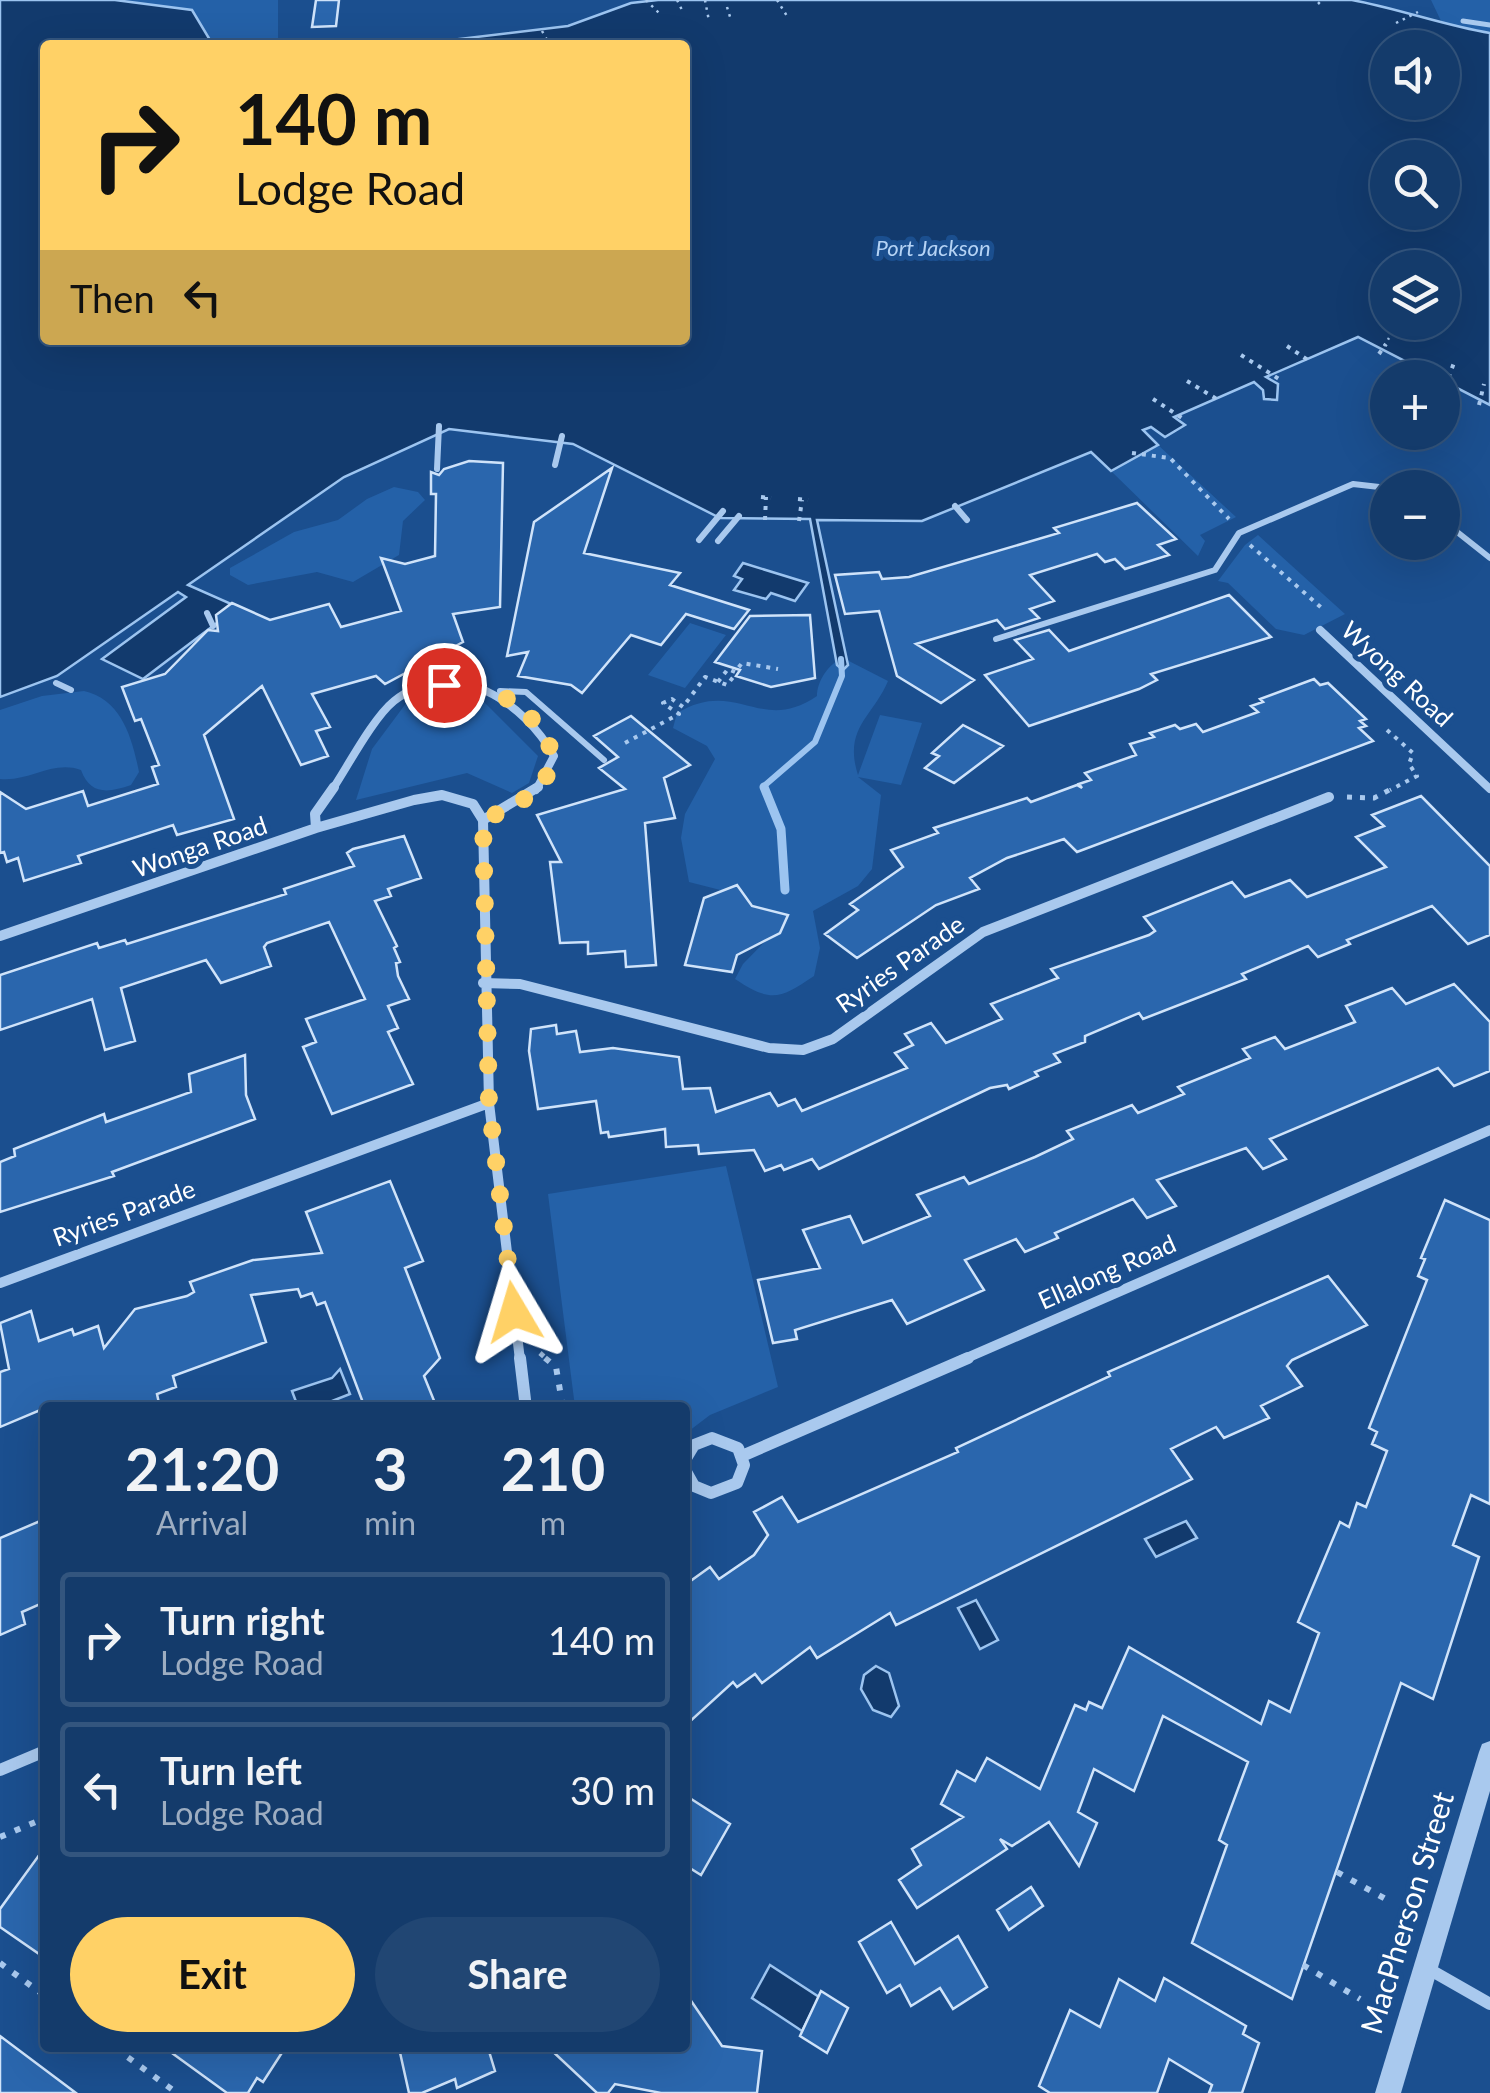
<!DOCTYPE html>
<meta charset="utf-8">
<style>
:root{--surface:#143b6b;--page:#214673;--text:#f1f3f6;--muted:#9dadc1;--line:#33557e;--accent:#ffd166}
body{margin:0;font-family:Lato,sans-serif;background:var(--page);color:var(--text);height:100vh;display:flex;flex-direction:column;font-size:38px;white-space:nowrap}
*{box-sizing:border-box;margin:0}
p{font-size:32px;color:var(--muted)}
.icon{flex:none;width:55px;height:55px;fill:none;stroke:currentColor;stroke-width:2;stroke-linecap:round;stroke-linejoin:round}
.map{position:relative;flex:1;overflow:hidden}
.side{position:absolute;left:40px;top:1402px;width:650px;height:650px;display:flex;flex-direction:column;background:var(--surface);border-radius:10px;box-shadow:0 10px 40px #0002,0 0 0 2px var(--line)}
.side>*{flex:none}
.banner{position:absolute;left:40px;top:40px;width:650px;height:305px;border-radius:10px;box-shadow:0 10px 40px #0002,0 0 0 2px var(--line);background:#ffd166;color:#111;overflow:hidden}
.buttons{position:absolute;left:1370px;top:30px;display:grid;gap:20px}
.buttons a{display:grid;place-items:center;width:90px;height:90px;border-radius:50%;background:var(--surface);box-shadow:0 10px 40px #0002,0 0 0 2px var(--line);font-size:50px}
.pin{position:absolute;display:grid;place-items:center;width:85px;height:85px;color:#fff;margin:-42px;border:5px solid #fff;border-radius:50%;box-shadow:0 2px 10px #0007}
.me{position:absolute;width:110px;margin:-55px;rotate:353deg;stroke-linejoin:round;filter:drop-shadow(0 0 8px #0008)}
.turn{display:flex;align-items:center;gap:35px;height:210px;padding:0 30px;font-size:45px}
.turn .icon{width:130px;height:130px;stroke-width:2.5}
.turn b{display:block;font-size:70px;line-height:85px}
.then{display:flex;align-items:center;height:95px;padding:0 30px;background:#0003;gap:20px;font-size:38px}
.eta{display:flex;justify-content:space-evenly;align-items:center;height:170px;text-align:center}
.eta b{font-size:60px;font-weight:700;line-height:70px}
.button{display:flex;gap:20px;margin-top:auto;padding:20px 30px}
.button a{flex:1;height:115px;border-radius:60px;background:var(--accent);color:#111;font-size:40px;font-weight:700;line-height:115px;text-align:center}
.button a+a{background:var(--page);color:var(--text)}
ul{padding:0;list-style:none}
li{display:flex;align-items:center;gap:30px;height:135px;margin:0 20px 15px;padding:0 10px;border:5px solid var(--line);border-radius:10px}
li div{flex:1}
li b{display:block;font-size:38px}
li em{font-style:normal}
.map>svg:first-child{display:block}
</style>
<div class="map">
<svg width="1490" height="2093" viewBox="0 0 1490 2093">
<rect width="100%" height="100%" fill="#1b4f8f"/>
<path fill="#2461a8" d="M115 0H278V45H213L192 10Z
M1431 0H1490V33L1462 31 1442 23Z
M1158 445 1236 517 1200 535 1205 541 1198 556 1111 471Z
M394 487 418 492 425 500 403 521 399 555 353 582 317 572 248 585 230 575V568L294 532 338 520 367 499Z
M1258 535 1345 614 1304 635 1276 629 1228 583 1218 581 1245 545Z
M690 623 726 635 685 688 648 675Z
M843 658 888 681C873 717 843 728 858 775L880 715 922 723 901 785 858 777 881 795 872 869 858 886 813 911 820 948 814 976C780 999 771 1003 735 979L743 964 780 926 740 895 689 882 681 838 685 814 715 759 707 746 673 728 677 713C737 677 760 735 817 696 817 681 829 663 843 658Z
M84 691C121 699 132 737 139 772L131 785C108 793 90 795 81 770 52 760 30 782 0 779V710L42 696Z
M440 693 478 696 538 756 529 783 512 793 467 773 356 800 372 749 407 702Z
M726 1166 778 1387 710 1415 685 1434V1408L575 1407 548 1194Z"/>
<path fill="#123a6d" stroke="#9cc4f0" stroke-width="2.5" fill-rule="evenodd" d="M0 0H115L192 10 213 45H45V340H685V45H409L568 26 631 3 658 0H1352C1400 9 1446 26 1490 33V405L1358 337 1266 377 1278 384 1277 400 1264 399 1263 390 1254 382 1174 417 1185 425 1165 437 1151 427 1143 430 1158 445 1111 471 1091 452 922 521 817 520 848 665 843 670 837 665 810 519 720 518 573 444 449 429 344 477 188 585 238 607 143 679 102 659 186 597 178 592 57 676 0 697ZM1388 48H1442V102H1388ZM1388 158H1442V212H1388ZM1388 268H1442V322H1388Z
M743 563 808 583 795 601 771 593 766 599 734 590 742 579 734 576Z
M340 1369 350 1394 317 1407H298L292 1391 332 1378Z
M1186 1521 1197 1538 1156 1557 1145 1539Z
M976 1600 998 1640 980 1649 958 1608Z
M876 1666 889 1673 899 1706 891 1717 873 1710 861 1689 864 1675Z
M770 1965 819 1997 802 2031 752 1998Z"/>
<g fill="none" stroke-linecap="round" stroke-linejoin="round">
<path stroke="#9cc4f0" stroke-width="6" d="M765 790 764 786 815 742 842 676 841 659"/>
<path stroke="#9cc4f0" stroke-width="9" d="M764 787 781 829 785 890"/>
</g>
<path fill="#2a66ad" stroke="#cfe3fa" stroke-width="2.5" d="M316 0H339L336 26 312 27Z
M469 461 503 463 500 607 453 614 463 642 385 684 376 676 312 694 330 727 316 731 328 756 301 765 262 686 204 735 234 819 177 835 173 825 78 856 81 863 24 881 18 858 7 862 4 852 0 853V792L26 809 83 791 88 806 158 784 152 767 159 765 141 719 135 721 122 687 165 674 208 630 218 631 216 615 232 603 270 620 329 604 341 627 401 611 381 558 405 564 435 556 436 494H431V472L439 475 444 469Z
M612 468 584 553 680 573 670 585 749 610 734 629 686 614 661 645 631 635 582 693 571 685 518 676 528 652 507 656 534 522Z
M1137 503 1176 539 1158 545 1169 555 1125 569 1115 559 1105 562 1097 554 1030 575 1054 601 1030 609 1039 618 1005 629 997 620 916 644 974 680 941 703 897 676 879 611 845 614 835 575 879 572 882 579 909 577 1059 533 1054 528Z
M1229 595 1271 637 1151 674 1157 680 1139 689 1029 726 985 675 1033 659 1015 640 1049 630 1069 651Z
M810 615 815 678 771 687 736 676 740 670 715 662 750 616Z
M1314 679 1320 685 1328 683 1366 719 1360 721 1366 726 1359 728 1373 741 1077 852 1064 839 1007 858 970 878 979 889 936 905 857 958 825 934 858 910 850 904 903 867 891 850 938 833 934 828 1027 798 1031 802 1077 785 1082 788 1079 784 1091 780 1085 773 1136 755 1130 744 1154 737 1150 733 1175 725 1180 729 1196 724 1203 732 1258 712 1251 706 1263 702 1260 699Z
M631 716 690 765 664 778 675 818 645 823 656 965 626 967 625 951 588 954V942L560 943 550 862H561L537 815 625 789 599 768 618 757 594 736Z
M963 725 1003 746 954 783 925 768 939 756 932 753Z
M1421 796 1490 866V935L1468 944 1432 906 1347 940 1350 944 1318 957 1308 946 1242 974 1246 979 1143 1019 1139 1013 1085 1036V1042L1054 1054 1060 1062 1035 1072 1038 1076 1009 1089 1007 1085 990 1088 819 1169 812 1159 784 1170 781 1165 765 1171 754 1150 699 1154 698 1145 666 1147 665 1129 609 1137 608 1132 601 1133 596 1101 538 1109 529 1051 531 1029 556 1025 557 1034 576 1031 580 1052 613 1048 679 1057 683 1089 710 1088 716 1112 770 1093 778 1106 795 1099 802 1111 907 1068 895 1053 913 1045 905 1034 931 1023 946 1043 1002 1019 991 1004 1058 978 1051 969 1149 935 1155 931 1144 917 1232 882 1245 897 1290 880 1307 897 1386 867 1356 837 1384 826 1372 815Z
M404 836 421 878 388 889 391 896 375 901 397 946 394 948 400 962 396 963 398 976 409 999 388 1006 398 1028 388 1032 413 1084 332 1114 303 1047 316 1042 306 1019 365 999 329 922 267 943 264 947 271 966 221 983 206 960 121 988 135 1041 105 1050 92 999 0 1030V975L97 943 99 948 125 940 127 944 286 894 284 889 354 866 347 853 353 849Z
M737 885 752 906 788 915 780 933 737 955 732 972 685 965 704 898Z
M1454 984 1490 1022V1071L1454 1086 1438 1068 1270 1139 1286 1159 1263 1169 1246 1148 1157 1180 1176 1206 1147 1218 1133 1199 1055 1233 1058 1238 1025 1252 1016 1239 965 1260 984 1290 907 1324 892 1300 795 1330 797 1339 773 1343 758 1280 820 1268 803 1230 850 1216 863 1243 930 1216 917 1195 964 1177 969 1184 1035 1157 1073 1139 1067 1131 1132 1105 1138 1113 1184 1094 1178 1087 1250 1058 1243 1049 1275 1037 1285 1049 1355 1022 1346 1006 1392 988 1406 1004Z
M245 1055 246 1095 255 1119 112 1172 114 1176 0 1212V1162L15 1156 14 1149 104 1114 106 1122 191 1092 189 1074Z
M390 1181 423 1261 405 1268 440 1358 424 1376 437 1408H365L325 1302 317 1305 312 1293 301 1297 298 1289 251 1295 266 1342 173 1376 176 1387 157 1394 160 1408H45L0 1427V1372L9 1369 0 1323 31 1311 39 1341 72 1329 74 1335 98 1326 104 1348 135 1309 187 1296 194 1292 190 1282 253 1260 322 1253 306 1212Z
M1445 1200 1490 1220V1504L1471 1495 1453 1545 1479 1557 1433 1699 1401 1683 1292 1999 1192 1943 1227 1845 1219 1840 1248 1762 1163 1716 1134 1791 1094 1769 1078 1812 1097 1823 1079 1866 1049 1822 1012 1846 1000 1839 1007 1849 917 1908 899 1880 921 1865 912 1849 963 1817 941 1804 957 1771 975 1781 987 1758 1040 1789 1075 1705 1086 1710 1089 1702 1102 1708 1129 1647 1261 1724 1269 1701 1290 1712 1319 1633 1298 1622 1340 1522 1349 1527 1357 1503 1366 1507 1387 1451 1372 1444 1377 1432 1369 1428 1427 1280 1418 1276 1425 1259 1421 1258Z
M1328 1276 1367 1325 1292 1360 1287 1366 1302 1386 1261 1406 1269 1418 1224 1438 1216 1427 1171 1449 1192 1479 896 1625 890 1613 817 1658 810 1647 762 1683 755 1674 737 1687 733 1682 685 1726V1585L710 1567 719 1579 754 1555 768 1535 754 1512 782 1497 798 1522 958 1452 956 1448 1110 1376 1108 1372Z
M45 1519V1602L22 1612 25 1624 0 1635V1538Z
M685 1795 730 1824 701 1875 685 1865Z
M45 1847V1958L0 1927V1909Z
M1031 1887 1043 1906 1009 1930 997 1910Z
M891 1922 915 1964 958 1936 987 1987 953 2009 940 1988 911 2006 900 1985 887 1993 859 1942Z
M1164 1978 1246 2026 1243 2034 1259 2043 1242 2093H1209L1212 2085 1169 2059 1157 2093H1050L1039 2086 1070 2010 1100 2027 1119 1979 1155 2001Z
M821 1991 848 2008 827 2053 800 2036Z
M685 1992 722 2046 762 2051 757 2093H661L615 2084 608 2093H597L549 2048H685Z
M0 2036 76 2093H0Z
M165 2048H285L263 2082 257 2078 248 2093H227Z
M399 2048H488L495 2071 457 2088 455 2079 422 2093H409Z"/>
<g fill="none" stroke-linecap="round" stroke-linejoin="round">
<path stroke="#a9c9ee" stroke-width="2.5" stroke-dasharray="2.5 5" stroke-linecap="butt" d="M646 0 659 13
M677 0 683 12
M705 0 709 21
M777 0 787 16
M1318 4 1322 0
M727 7 731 20
M1396 23 1418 12
M542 31 550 45
M439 39V45
M486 41 488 45
M1384 346 1389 338"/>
<path stroke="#a9c9ee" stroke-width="4" stroke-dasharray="4 6" stroke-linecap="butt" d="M1287 346 1311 362
M1379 354 1386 344
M1241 355 1279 379
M1187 381 1220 401
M1445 387 1455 360
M1153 399 1185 420
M1479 405 1484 384
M1132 453 1170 458 1229 519
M761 497 771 498
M798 499 808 500
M765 520 766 497
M799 521 802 500
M1250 545 1324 610
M718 682 728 669 735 672 742 663 778 669
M1387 730 1413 753 1409 764 1417 776 1390 790
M625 743 679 714 663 703 672 699 683 707 705 677 727 685 734 676"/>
<path stroke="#a9c9ee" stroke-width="5" stroke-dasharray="5 8" stroke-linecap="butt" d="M1347 797 1374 798 1395 787
M540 1353 548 1360"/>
<path stroke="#a9c9ee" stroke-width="6" stroke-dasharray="6 10" stroke-linecap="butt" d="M545 1358 556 1367 563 1408
M0 1837 45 1818
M1337 1872 1391 1902
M0 1963 45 1996
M1303 1965 1360 1999
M115 2048 177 2093"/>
<path stroke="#a9c9ee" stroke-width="5" d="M1463 21 1490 25"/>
<path stroke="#a9c9ee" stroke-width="6" d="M555 465 562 436
M437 469 439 426
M955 506 967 520
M1442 520 1490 558
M699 540 723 511
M718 541 739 516
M207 613 213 626
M996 639 1215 570 1239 533 1353 484 1388 488
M56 683 71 690
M500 691 526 692 604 760"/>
<path stroke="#a9c9ee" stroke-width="8" d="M1320 630 1490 789
M332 790C348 766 373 718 394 701 453 653 525 703 554 756L536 790"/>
<path stroke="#a9c9ee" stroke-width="10" d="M483 820 538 787
M316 828 315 814 334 787
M0 936 316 828 414 800 442 795 473 804 483 820 489 1103 520 1360
M483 983 520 984 769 1048 803 1050 833 1039 983 932 1329 797
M0 1283 489 1103
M962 1360 1490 1130"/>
<path stroke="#a9c9ee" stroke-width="12" d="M520 1358 526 1408
M742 1456 968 1358
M685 1460 694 1445 712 1438 738 1448 744 1465 737 1483 711 1493 694 1486 685 1470
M0 1770 45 1751
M1427 1968 1490 2004"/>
<path fill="#a9c9ee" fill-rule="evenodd" d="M1490 1741V1791L1401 2093H1375L1479 1752 1482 1744Z"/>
</g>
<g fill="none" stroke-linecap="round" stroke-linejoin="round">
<path stroke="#ffd166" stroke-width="18" stroke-dasharray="0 32.4" d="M444 685C499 687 531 702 554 756 547 793 514 806 483 820L489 1103 514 1312"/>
</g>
<g text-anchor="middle" stroke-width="10" stroke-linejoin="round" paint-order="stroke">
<g font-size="22" font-style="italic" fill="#b5d3f5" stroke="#1b4f8f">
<text x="933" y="256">Port Jackson</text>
</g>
<g font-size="25" fill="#fff" stroke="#1b4f8f">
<text transform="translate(1397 674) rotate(43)" y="9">Wyong Road</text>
<text transform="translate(200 847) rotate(-19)" y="9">Wonga Road</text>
<text transform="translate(900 964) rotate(-35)" y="9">Ryries Parade</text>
<text transform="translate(124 1213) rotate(-20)" y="9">Ryries Parade</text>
<text transform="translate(1107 1272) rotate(-24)" y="9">Ellalong Road</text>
</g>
<g font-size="30" fill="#fff" stroke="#1b4f8f">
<text transform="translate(1408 1913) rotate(-73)" y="10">MacPherson Street</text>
</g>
</g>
</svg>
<div class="buttons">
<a><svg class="icon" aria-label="sound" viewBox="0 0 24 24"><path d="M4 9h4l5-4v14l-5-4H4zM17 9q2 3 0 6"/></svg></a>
<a><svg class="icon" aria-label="search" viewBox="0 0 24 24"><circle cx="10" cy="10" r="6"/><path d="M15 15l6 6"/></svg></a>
<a><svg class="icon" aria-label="layers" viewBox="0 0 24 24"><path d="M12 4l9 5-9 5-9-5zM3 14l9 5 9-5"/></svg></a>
<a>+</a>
<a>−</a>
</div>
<div class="pin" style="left:444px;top:685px;background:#d93025"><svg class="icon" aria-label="arrive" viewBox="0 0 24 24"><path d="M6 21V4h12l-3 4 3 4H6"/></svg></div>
<svg class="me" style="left:514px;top:1312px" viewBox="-20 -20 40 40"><path d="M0-17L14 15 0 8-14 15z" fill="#ffd166" stroke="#fff" stroke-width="4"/></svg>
<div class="banner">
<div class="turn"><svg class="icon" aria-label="right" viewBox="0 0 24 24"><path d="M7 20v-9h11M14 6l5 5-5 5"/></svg><div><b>140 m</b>Lodge Road</div></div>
<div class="then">Then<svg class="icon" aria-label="left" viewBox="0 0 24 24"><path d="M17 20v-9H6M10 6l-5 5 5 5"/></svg></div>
</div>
<section class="side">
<div class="eta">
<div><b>21:20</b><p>Arrival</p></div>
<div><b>3</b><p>min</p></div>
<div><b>210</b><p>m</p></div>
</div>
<ul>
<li><svg class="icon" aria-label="right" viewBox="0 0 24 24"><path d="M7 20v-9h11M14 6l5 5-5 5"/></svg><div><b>Turn right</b><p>Lodge Road</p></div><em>140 m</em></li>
<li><svg class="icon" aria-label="left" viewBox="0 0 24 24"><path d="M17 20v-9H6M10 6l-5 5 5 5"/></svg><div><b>Turn left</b><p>Lodge Road</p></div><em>30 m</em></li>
</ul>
<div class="button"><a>Exit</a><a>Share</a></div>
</section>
</div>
